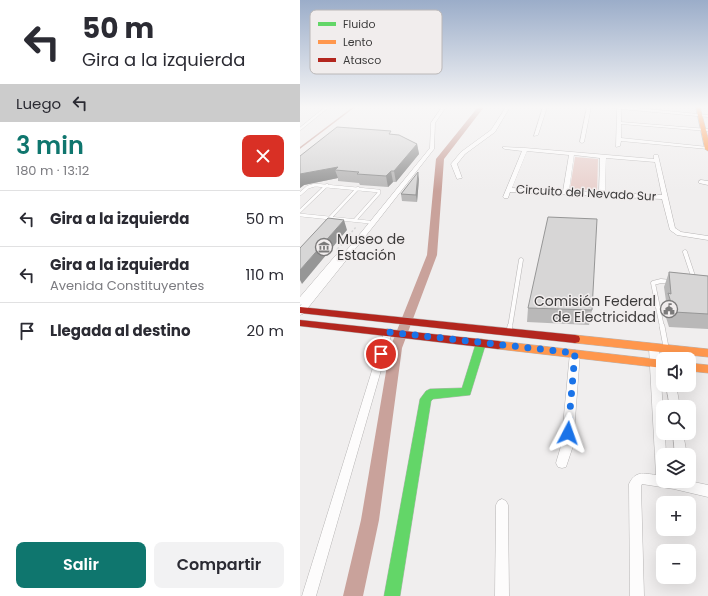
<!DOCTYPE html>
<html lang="es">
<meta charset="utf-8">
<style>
:root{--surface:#fff;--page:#f2f2f3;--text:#2b2b33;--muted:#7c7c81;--line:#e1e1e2;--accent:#0f766e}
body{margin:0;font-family:Poppins,sans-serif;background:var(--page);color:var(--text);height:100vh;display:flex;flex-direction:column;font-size:15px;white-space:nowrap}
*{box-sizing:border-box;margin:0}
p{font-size:13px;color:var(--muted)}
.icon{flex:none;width:22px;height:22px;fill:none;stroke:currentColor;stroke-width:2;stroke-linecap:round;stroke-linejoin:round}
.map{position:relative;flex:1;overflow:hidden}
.side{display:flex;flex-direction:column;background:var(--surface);width:300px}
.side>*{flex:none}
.hud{background:#fff;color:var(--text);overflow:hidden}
.tools{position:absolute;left:356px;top:352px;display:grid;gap:8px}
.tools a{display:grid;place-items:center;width:40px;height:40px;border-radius:8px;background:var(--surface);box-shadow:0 4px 16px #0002;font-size:20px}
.pin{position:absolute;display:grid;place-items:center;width:34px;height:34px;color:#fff;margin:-17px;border:2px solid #fff;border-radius:50%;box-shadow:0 1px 4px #0007}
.me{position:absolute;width:44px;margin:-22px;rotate:4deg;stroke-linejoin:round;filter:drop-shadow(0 0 3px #0008)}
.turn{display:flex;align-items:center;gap:14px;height:84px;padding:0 16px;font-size:18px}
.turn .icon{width:52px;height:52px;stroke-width:2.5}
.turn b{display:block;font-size:28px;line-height:34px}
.then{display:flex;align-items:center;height:38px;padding:0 16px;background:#0003;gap:8px;font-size:15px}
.round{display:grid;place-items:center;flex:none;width:42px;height:42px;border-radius:8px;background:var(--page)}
.summary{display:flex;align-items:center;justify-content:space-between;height:68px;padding:0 16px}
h1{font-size:24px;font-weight:600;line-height:30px;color:var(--accent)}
.button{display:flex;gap:8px;margin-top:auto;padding:8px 16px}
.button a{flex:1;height:46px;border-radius:8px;background:var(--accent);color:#fff;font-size:16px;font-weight:600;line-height:46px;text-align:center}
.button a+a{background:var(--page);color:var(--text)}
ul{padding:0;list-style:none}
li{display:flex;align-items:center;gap:12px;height:56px;padding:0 16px;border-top:1px solid var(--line)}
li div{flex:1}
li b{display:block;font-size:15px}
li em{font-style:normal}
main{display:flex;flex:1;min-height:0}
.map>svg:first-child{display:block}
</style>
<main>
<section class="side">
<div class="hud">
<div class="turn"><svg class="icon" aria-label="left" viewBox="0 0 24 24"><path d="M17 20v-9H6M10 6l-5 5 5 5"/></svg><div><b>50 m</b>Gira a la izquierda</div></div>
<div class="then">Luego<svg class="icon" aria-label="left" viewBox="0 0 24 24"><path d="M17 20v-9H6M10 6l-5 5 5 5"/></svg></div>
</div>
<div class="summary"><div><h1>3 min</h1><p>180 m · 13:12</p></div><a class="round" style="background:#d93025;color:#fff"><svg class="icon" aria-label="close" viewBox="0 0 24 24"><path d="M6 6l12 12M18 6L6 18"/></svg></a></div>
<ul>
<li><svg class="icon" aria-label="left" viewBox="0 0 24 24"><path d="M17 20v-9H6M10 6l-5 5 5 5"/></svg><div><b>Gira a la izquierda</b></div><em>50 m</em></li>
<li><svg class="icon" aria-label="left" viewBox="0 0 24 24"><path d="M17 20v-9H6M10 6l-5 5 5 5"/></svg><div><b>Gira a la izquierda</b><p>Avenida Constituyentes</p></div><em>110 m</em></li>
<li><svg class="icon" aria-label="arrive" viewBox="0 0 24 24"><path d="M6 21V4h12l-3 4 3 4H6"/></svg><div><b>Llegada al destino</b></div><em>20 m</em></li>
</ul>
<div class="button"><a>Salir</a><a>Compartir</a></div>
</section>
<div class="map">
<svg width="408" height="596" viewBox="0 0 408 596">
<rect width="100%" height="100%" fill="#f0eeee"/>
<path fill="#e9d1cd" d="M275 157 298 159 297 190 270 189Z"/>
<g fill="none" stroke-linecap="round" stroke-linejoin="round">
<path stroke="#c9a29b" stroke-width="1.5" d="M0 148 54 107"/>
<path fill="#c9a29b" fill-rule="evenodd" d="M178 107H184L144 159 137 255 102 348 79 520 63 596H43L61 520 90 348 127 255 136 159Z"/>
<g stroke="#b7b5b5" stroke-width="3">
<path id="lane-far3" d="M0 129 27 107"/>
</g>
<g stroke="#b7b5b5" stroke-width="3.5">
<path id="lane-far2" d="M0 194 8 187 15 185 79 191V193L55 220
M0 211 27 185
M0 215 69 222
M27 221 58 188"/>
</g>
<g stroke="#b7b5b5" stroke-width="5">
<path id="lane-far1" d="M385 252 394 279
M210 327 221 260
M362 327 353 283 361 281 371 282"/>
</g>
<g stroke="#b7b5b5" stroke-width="6">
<path id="lane" d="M362 326 366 347
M209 332 210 326"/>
</g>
<g stroke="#b7b5b5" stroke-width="1">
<path id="street" d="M142 107H146L135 123 134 149 76 223 3 314 0 315V306L2 304 0 305V297L36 255 42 256 130 148 131 123Z
M206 107H210L195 132 165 154 157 164 162 178 157 179 151 164 161 152 191 130Z
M243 107H247L238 135 234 136Z
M287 107H291L284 142 282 143 280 142Z
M309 107H327L408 115V117L321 109V122L408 129V131L321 124V138L408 147V149L321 141 320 146 316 147 317 109Z
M203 147 225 148 354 159V155H358L375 228 381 232 408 236V240L377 235 370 230 362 199 210 192 208 198H204L203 197 222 151 205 149 203 148ZM227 151 269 155 263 191 212 188ZM274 155 300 158 299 192 269 191ZM306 158 355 162 362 195 305 193Z
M401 180 408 181V185L399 183V181Z
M88 329 91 330 92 332 16 596H2L84 332 85 330Z
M354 345 357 346 359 348 363 412V433H365L366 455H363V481H389L408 485V497L374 489 342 484 341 486 344 596H330L329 484C335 471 343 473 356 475L349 348 351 346Z
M366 346 369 347 373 359H363L361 349 363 347Z
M275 350 278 351 280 353 273 446 266 467 262 468 258 467 256 463 261 446 270 353 272 351Z
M366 385H376L380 407H370Z
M373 433H383L387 455H375Z
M202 499 206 501 208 505 209 596H195L196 505 198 501Z"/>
</g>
<g stroke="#b7b5b5" stroke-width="1">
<path id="fast" d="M181 339 185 340 186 343 170 395 133 399 131 401 100 596H84L120 399 126 391 130 389 162 388 176 343 177 340Z"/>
</g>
<g stroke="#b7b5b5" stroke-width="1">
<path id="slow" d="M396 107H400L408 138V151L405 149Z
M275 335 408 349V357L275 343 271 342 270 339 271 336Z
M198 341 363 360V368L198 349 194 348 193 345 194 342Z
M389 363 408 365V373L389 371Z"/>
</g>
<g stroke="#b7b5b5" stroke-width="1">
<path id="jam" d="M0 307 275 335 279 336 280 339 279 342 275 343 0 313Z
M0 320 198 341 202 342 203 345 202 348 198 349 0 326Z"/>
</g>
<path stroke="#d6d6d6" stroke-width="1.5" stroke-dasharray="2 2" stroke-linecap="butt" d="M49 235 56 227"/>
<path stroke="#d6d6d6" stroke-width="2" stroke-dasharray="3 3" stroke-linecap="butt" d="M37 250 50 234"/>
<use href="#lane-far3" stroke="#fdfcfc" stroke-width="2.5"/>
<use href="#lane-far2" stroke="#fdfcfc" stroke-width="3"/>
<use href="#lane-far1" stroke="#fdfcfc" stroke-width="4"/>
<use href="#lane" stroke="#fdfcfc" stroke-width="5"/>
<use href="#street" fill="#fdfcfc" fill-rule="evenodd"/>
<use href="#fast" fill="#63d668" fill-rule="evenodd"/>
<use href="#slow" fill="#ff974d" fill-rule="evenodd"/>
<use href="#jam" fill="#b3261e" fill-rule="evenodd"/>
</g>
<path fill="#b9b8b8" d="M92 134 117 144 119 154 96 182H93L88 187 60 185 59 183 38 181V178L4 185 0 188V156Z
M119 179 117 202 102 201 101 194Z
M369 272 408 276V329L369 327 363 308 366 301 364 287Z
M228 308 292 310 289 325 227 322Z"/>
<path fill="#969696" d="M117 144 119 154 96 182 94 171Z
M38 167 35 170 38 178 4 185 0 188V174Z
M91 171 93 182 88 187 86 176Z
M118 172 119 179 117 202 116 195Z
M44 220 47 230 2 284 0 280V270Z"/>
<path fill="#d7d6d6" stroke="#969696" d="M37 127 91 131 89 134 99 135 117 144 94 171H91L86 176 57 174 59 172 35 170 38 167 0 174V156Z
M118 172 116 195 101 194Z
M248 217 297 219 292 310 228 308Z
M28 218 44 220 0 270V248Z
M369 272 408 276V314L374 312 368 293 371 294Z"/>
<linearGradient id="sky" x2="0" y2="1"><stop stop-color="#9badc9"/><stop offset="0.56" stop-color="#f8f7f7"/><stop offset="1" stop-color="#f8f7f7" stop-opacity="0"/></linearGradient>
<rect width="408" height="191" fill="url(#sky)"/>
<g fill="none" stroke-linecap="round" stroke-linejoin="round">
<path stroke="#1a73e8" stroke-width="7" stroke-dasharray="0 12.6" d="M81 354 88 332 275 353 268 433"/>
</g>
<defs>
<g id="museum-ring" transform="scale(0.9)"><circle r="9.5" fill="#f1eded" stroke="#7b7a7a" stroke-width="1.5"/><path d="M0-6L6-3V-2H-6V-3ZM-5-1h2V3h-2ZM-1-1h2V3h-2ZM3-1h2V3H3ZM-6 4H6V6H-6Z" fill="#7b7a7a"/></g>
<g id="civic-ring" transform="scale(0.9)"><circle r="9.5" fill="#f1eded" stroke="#7b7a7a" stroke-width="1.5"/><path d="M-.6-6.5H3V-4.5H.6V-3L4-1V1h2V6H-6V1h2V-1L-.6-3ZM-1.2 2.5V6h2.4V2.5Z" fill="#7b7a7a"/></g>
</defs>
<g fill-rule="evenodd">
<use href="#museum-ring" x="24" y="247"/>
<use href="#civic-ring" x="369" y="309"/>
</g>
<g text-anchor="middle" stroke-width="3" stroke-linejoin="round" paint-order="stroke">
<g font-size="12" fill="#3c3b3b" stroke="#f1eded">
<text transform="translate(286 193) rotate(3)" y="4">Circuito del Nevado Sur</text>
</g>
<g font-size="14" fill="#3c3b3b" stroke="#f1eded" text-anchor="start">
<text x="37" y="244">Museo de<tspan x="37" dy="16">Estación</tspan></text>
<text x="356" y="306" text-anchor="end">Comisión Federal<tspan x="356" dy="16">de Electricidad</tspan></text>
</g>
</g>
<rect x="10" y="10" width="132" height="64" rx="6" fill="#f1eded" stroke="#bbb8b8" stroke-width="1"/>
<rect x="18" y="22" width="18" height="4" fill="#63d668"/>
<rect x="18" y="40" width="18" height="4" fill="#ff974d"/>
<rect x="18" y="58" width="18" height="4" fill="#b3261e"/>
<g font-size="11" fill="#3c3b3b">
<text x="43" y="28">Fluido</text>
<text x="43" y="46">Lento</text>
<text x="43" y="64">Atasco</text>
</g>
</svg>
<div class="tools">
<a><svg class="icon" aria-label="sound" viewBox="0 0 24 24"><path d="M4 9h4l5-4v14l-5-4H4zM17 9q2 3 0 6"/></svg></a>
<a><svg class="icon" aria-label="search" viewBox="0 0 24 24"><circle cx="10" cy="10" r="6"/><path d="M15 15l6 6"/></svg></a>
<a><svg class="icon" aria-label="layers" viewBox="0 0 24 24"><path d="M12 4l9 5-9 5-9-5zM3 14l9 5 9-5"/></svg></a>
<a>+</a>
<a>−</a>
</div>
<div class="pin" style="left:81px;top:354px;background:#d93025"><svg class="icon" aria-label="arrive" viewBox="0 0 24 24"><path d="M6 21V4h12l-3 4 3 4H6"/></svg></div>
<svg class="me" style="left:268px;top:433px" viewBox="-20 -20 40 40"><path d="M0-17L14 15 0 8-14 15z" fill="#1a73e8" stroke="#fff" stroke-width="4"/></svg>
</div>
</main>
